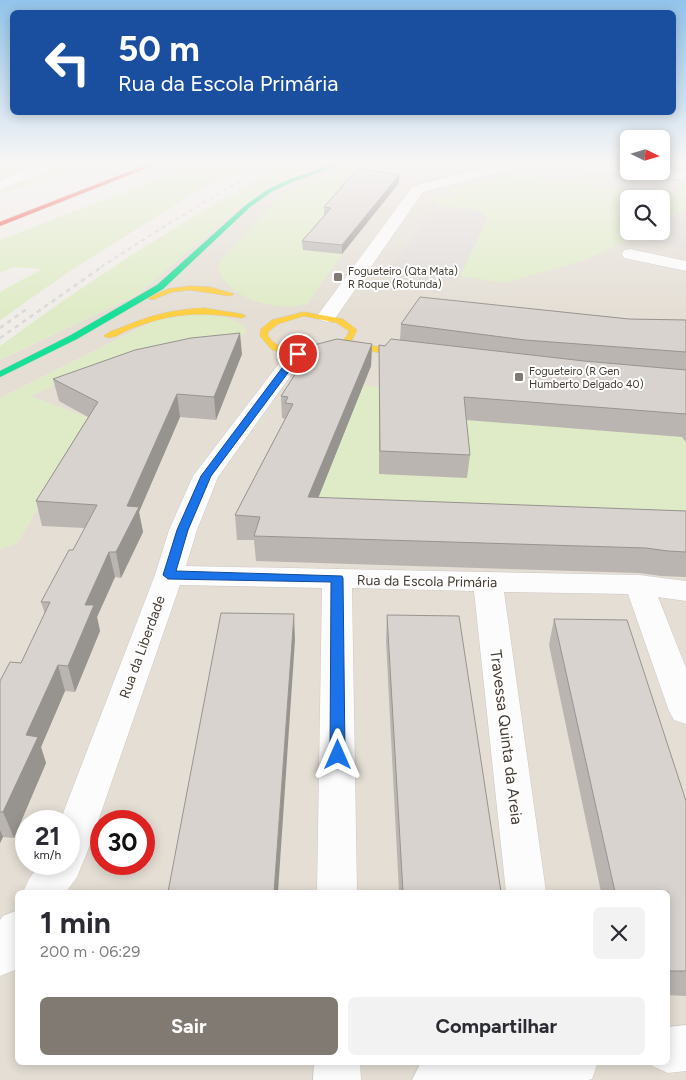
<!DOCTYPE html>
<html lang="pt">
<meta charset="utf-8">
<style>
:root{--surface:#fff;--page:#f2f2f3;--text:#2b2b33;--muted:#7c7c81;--accent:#817a72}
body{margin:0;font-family:Figtree,sans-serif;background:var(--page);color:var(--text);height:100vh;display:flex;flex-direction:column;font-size:19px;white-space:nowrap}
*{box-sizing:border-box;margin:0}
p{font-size:16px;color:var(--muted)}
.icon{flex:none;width:28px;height:28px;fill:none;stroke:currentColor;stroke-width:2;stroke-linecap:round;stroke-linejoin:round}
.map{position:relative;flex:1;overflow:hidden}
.side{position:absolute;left:15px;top:890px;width:655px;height:175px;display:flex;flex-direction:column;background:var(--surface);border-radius:8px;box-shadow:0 2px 12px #0003}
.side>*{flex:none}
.top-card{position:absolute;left:10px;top:10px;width:666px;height:105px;border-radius:8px;box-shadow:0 2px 12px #0003;background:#1a4fa0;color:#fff;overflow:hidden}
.needle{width:32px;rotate:95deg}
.buttons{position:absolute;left:620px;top:130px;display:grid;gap:10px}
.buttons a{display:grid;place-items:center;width:50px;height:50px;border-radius:8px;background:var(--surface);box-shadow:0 2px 12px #0003;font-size:25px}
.speed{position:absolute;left:15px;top:810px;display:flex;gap:10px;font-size:25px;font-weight:700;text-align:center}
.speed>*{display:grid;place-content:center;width:65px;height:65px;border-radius:50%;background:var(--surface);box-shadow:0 2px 12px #0003;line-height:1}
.speed small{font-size:12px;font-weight:400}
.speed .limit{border:8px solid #d22;background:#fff;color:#111}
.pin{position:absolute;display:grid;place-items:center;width:42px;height:42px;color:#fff;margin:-21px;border:2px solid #fff;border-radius:50%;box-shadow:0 1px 5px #0007}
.me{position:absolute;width:55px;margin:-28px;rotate:0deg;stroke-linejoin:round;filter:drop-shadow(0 0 4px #0008)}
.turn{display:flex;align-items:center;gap:18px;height:105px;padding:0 25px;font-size:22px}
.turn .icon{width:65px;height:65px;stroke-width:2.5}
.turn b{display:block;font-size:35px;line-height:42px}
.round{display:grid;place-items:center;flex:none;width:52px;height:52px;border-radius:8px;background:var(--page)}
.summary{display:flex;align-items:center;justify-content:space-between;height:85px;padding:0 25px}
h1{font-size:30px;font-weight:700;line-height:38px}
.cta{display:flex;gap:10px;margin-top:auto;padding:10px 25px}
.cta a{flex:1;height:58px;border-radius:8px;background:var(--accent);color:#fff;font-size:20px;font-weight:700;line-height:58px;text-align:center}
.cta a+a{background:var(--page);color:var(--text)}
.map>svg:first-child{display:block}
</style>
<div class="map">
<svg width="686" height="1080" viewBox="0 0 686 1080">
<rect width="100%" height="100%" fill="#f0ece8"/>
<path fill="#e4ded4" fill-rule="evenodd" d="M333 162H629V171H661V162H686V1080H0V549L17 543 92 419 30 396 100 364 246 334 245 326 162 317 0 398V360L137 295 241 206ZM629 199H661V231H629ZM26 821H69V864H26ZM101 821H144V864H101ZM18 892H668V1062H18Z"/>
<path fill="#e0dbd6" d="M686 209V250L637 237 646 231H661V223Z"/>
<path fill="#dfebc6" d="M0 162H89L0 195Z
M202 162H255L197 191 70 271 0 320V292L42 269 13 267 0 273V240Z
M289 162H333L241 206 137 295 0 360V346C92 278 188 217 289 162Z
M360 162H415L376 172 350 185 324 214 331 216 303 249 342 254 307 304C278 312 229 300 218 269L221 260C246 235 269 204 299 186 318 175 339 169 360 162Z
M516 173 670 198 684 183H686V209L661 223V199H629V231H646L585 260 504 283 460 276 488 217 471 209 434 206 438 195 451 198 460 194 447 191Z
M201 314 228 318 245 326 246 334 100 364 31 396 92 419 17 543 0 549V398L162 317Z
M352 383 682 437 686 442V536L309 521Z"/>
<path fill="#dfdbd7" d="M434 206 471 209 479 211 488 217 460 276 449 281 433 283 385 278Z"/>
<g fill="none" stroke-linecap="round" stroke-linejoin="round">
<g stroke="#ccc8c4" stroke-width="2">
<path id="lane" d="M608 162H616L610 170H604L603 168Z"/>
</g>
<g stroke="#ccc8c4" stroke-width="1">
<path id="street" d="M44 162H62L60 165 0 190V181Z
M506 162H529L527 165 423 192 334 320 327 322 320 320 317 316 320 312 413 186Z
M561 162H596L629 167V171H661V169L686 172V180L629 175 568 166Z
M630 249 686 261V271L624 258 622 254 624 250Z
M297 347 304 349 307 353 218 477 197 530 186 566 639 575 686 581V601L658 597 686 668V724L674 720 669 711 628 594 504 592 546 892H506L474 591 352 588 357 892H317L322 588 180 585 88 850 77 877 66 892H23L29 879 40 864H69V821H60L155 575 169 530 193 476 290 349Z
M18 910V966L15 970 0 976V920L3 916Z
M686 1025V1071L668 1073 652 1066 650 1062H668V1027Z
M314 1062H360L361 1080H313Z
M421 1062H598L592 1079 588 1080H412Z"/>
</g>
<g stroke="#cfc9be" stroke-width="1">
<path id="fast" d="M339 162H347L292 182 271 192 250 207 163 289 77 339 0 377V371L71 335 157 285 246 205 267 190 288 180Z"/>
</g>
<g stroke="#cfc9be" stroke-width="1">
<path id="slow" d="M190 286 210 287 234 294 230 296 190 290 172 292 152 300 148 298 168 289Z
M204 308 242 314 246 316 242 318C199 311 169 313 128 330 121 333 111 341 104 336 109 331 118 329 125 326 151 315 176 309 204 308Z
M304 312 343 319 357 330 351 342 416 353 420 356 416 359 347 347 336 352 320 356H295L272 350 260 336 261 329 272 320ZM304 316 337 323 349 331C340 359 283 359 268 336V332L278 324Z"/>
</g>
<g stroke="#cfc9be" stroke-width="1">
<path id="jam" d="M154 162H162L0 226V222Z"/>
</g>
<use href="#lane" fill="#fdfcfc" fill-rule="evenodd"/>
<use href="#street" fill="#fdfcfc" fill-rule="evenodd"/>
<use href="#fast" fill="#16e098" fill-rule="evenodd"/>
<use href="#slow" fill="#ffcf43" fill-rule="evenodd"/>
<use href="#jam" fill="#f24e42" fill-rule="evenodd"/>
<path stroke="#d8d8d7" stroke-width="2" stroke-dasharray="4 4" stroke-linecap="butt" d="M101 267 168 224 273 162"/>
<path stroke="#d8d8d7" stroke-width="2.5" stroke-dasharray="4.5 4.5" stroke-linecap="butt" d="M0 328 28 308
M0 338 103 266"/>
</g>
<path fill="#bab5b1" d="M399 175V183L342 254 303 250 302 241 325 215H324V207Z
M629 319 686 320V442L682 437 466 420 470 455 467 478 379 474V345L385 346 400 340 401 324Z
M372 344 371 366 318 498 686 511V577L661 576 639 573 256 561 254 540H237L235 515 285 419 282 418 281 396Z
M242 354 216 420 180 417 139 512 143 532 121 578 115 577 97 617 100 631 75 692 65 691 41 747 46 763 14 838 3 837 0 843V681L21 663 45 614 41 602 73 550 85 528 42 526 36 501 88 417 59 401 53 379Z
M387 615 501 892H399L386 641Z
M554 619 686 801V996L668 995V892H601L549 645Z"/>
<path fill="#979490" d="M399 175V183L342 254V245Z
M240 333 242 354 216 420 214 397Z
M372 344 371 366 309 521 308 497Z
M177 394 180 417 139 512 143 532 121 578 116 552 127 506Z
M109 552 115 577 97 617 100 631 75 692 68 666 85 605Z
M294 614 295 640 278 892H274Z
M58 665 65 691 41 747 46 763 14 838 3 812 26 735Z
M0 830 3 837 0 843Z"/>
<path fill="#d8d3ce" stroke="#979490" d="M358 168 399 175 342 245 302 241 331 208 324 207Z
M420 297 629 319 686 320V352L525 340 401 324Z
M240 333 214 397 177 394 127 506 139 507 116 552H109L85 605H94L68 666 58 665 26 735 38 737 3 812H0V681L10 662 21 663 50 602H41L69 550H73L97 505 36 501 98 402 53 379 135 350 191 338Z
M337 339 372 344 308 497 686 511V552L668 551 646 548 254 536 260 517 235 515 293 404 285 403 288 397 281 396 314 345Z
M391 339 584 361 686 370V414L464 397 470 455 380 451 379 345 385 346Z
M221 613 294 614 274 892H168Z
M387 615 459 616 501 892H403Z
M554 619 627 620 686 801V971H668V892H615Z"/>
<linearGradient id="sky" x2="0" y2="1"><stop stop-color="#93c4eb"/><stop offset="0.52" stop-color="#f8f6f5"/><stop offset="1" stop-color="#f8f6f5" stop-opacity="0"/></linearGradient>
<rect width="686" height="313" fill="url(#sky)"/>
<path fill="#1a73e8" stroke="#114b97" d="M294 352 302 354 211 476 188 530 176 571 342 576 343 578 345 755 343 759 338 761 332 759 330 755 331 582 168 579 163 575 177 530 201 476Z"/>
<g fill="#817a72" stroke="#fff" stroke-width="2">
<rect x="333" y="272" width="10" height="10" rx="2.5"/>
<rect x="514" y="372" width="10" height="10" rx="2.5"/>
</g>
<g text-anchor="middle" stroke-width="4" stroke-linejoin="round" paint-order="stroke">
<g font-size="11" fill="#453d33" stroke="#fff" text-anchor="start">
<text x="348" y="275">Fogueteiro (Qta Mata)<tspan x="348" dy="13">R Roque (Rotunda)</tspan></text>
<text x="529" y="375">Fogueteiro (R Gen<tspan x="529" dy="13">Humberto Delgado 40)</tspan></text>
</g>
<g font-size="14" fill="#453d33" stroke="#fff">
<text transform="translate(427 581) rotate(1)" y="5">Rua da Escola Primária</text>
<text transform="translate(142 647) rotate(-70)" y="5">Rua da Liberdade</text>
</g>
<g font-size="16" fill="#453d33" stroke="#fff">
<text transform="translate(507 737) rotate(83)" y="6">Travessa Quinta da Areia</text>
</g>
</g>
</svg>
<div class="buttons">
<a><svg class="needle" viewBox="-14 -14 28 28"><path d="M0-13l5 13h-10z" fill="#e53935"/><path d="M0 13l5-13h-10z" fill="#7c7c81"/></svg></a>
<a><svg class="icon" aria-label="search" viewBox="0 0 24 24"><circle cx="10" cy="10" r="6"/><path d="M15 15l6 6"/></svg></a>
</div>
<div class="speed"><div>21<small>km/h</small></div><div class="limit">30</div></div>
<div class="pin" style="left:298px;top:354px;background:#d93025"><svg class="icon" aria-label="arrive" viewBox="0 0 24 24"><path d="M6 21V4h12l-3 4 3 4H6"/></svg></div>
<svg class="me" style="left:338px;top:755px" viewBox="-20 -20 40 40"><path d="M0-17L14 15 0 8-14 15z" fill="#1a73e8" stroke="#fff" stroke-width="4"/></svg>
<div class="top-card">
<div class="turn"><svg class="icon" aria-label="left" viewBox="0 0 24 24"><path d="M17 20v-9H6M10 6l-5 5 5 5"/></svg><div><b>50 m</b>Rua da Escola Primária</div></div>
</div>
<section class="side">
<div class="summary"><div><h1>1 min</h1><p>200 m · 06:29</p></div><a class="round"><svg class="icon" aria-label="close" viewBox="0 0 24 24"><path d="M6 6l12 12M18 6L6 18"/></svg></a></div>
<div class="cta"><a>Sair</a><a>Compartilhar</a></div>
</section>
</div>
